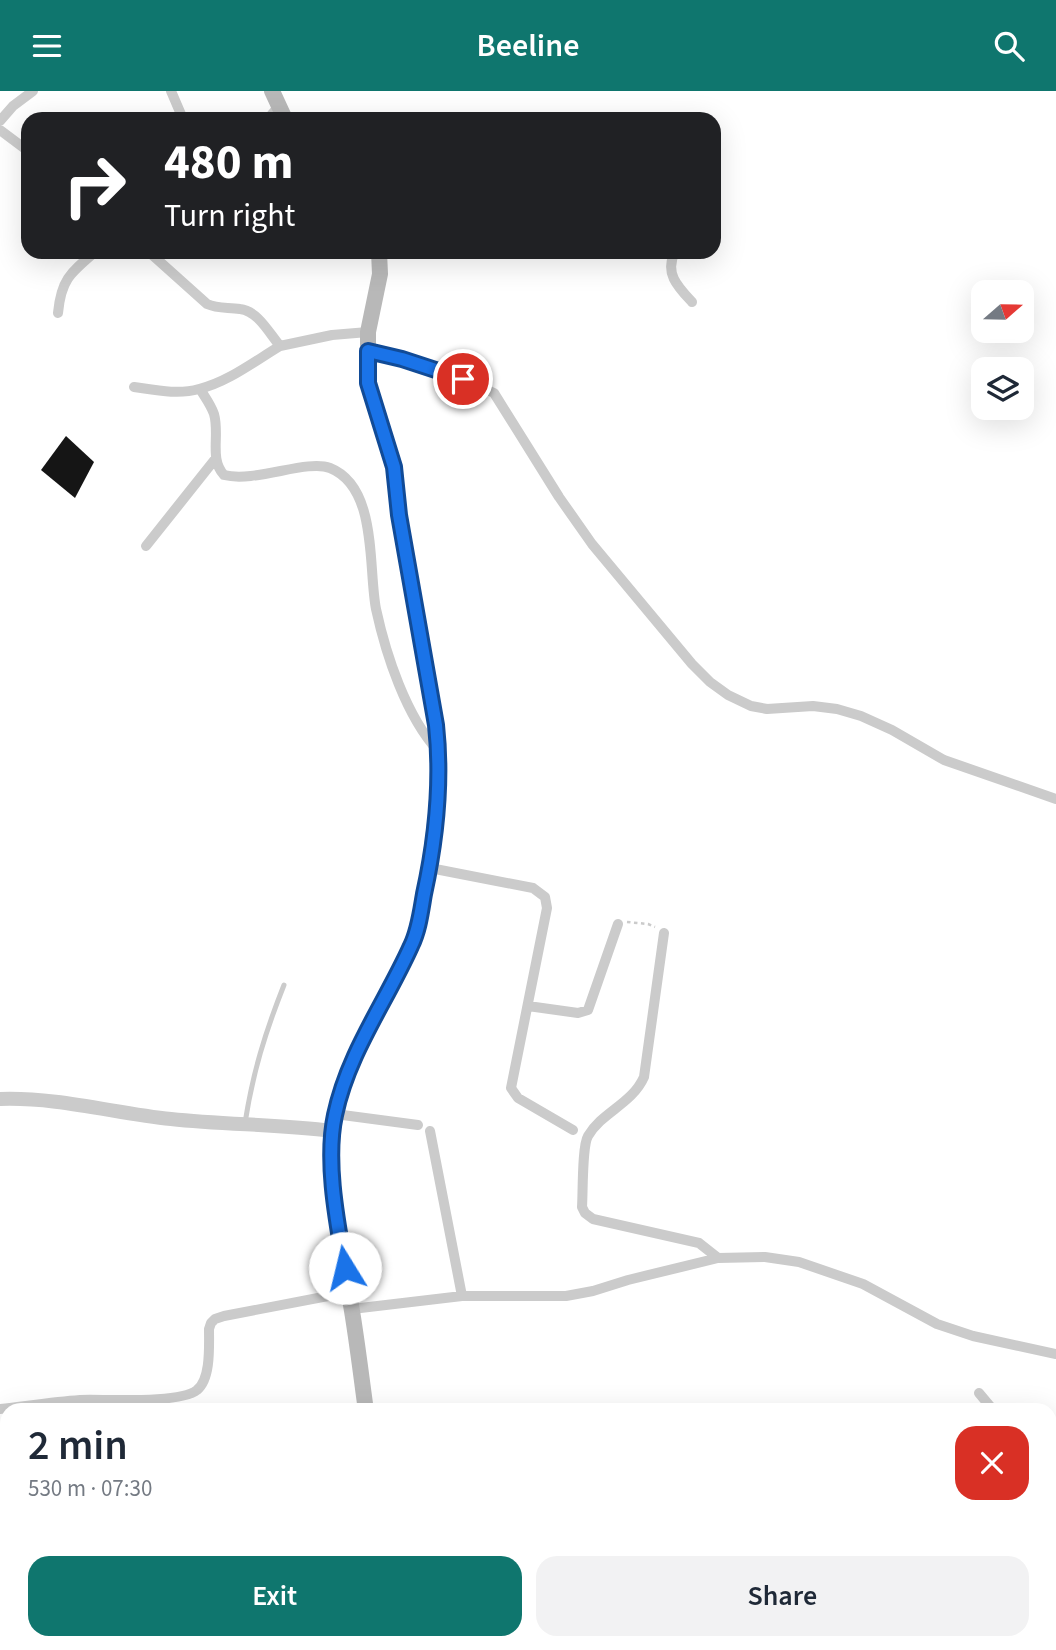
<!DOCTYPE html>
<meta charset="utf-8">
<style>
:root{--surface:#fff;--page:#f2f2f3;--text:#1f2937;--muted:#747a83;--accent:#0f766e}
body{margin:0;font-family:"Source Sans 3",sans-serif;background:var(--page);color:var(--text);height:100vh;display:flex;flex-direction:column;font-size:26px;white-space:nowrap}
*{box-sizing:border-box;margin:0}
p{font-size:23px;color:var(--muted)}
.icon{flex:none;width:38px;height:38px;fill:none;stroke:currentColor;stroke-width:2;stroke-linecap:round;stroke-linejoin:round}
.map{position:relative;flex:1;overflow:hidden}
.details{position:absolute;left:0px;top:1312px;width:1057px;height:247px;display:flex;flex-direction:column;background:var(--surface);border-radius:21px 21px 0 0;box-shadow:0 7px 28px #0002}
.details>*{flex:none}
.hud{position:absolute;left:21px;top:21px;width:700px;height:147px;border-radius:21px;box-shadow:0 7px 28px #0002;background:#202124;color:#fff;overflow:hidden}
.needle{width:46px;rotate:70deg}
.tools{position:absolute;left:971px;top:189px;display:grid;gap:14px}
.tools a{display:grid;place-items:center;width:63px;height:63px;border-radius:14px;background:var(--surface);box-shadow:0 7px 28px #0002;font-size:35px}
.pin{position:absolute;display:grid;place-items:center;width:60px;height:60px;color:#fff;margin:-30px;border:4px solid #fff;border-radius:50%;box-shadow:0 2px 7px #0007}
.me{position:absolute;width:77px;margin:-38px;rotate:351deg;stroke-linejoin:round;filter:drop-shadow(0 0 5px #0008)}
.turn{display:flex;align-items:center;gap:24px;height:147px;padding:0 28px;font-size:32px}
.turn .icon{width:91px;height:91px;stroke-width:2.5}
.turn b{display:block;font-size:49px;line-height:60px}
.round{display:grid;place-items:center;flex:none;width:74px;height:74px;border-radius:21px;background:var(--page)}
.head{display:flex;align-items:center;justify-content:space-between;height:119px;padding:0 28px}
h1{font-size:42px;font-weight:600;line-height:52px}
.cta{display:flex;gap:14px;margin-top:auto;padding:14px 28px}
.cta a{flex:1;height:80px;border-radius:21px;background:var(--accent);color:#fff;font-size:28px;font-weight:600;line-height:80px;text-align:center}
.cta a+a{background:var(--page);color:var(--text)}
header{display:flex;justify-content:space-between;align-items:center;height:91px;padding:0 28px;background:var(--accent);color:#fff;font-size:32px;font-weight:600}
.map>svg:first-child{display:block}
</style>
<header><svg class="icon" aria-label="menu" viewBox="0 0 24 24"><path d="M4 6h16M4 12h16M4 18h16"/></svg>Beeline<svg class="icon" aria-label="search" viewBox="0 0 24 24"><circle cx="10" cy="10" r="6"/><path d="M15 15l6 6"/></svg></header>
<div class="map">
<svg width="1056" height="1559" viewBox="0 0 1056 1559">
<rect width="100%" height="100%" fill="#fff"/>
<path fill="#151515" d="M66 345 94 371 75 407 41 379Z"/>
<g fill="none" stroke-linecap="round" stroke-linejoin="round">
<path stroke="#cbcbcb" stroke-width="2.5" stroke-dasharray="3.5 3.5" stroke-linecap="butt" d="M627 831 648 833 655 836"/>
<path stroke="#cbcbcb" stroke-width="5" d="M245 1032C253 981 265 942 284 894"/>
<path stroke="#cbcbcb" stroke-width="10" d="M171 0 183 28
M268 28 278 16
M0 30 13 15 33 0
M0 39 28 60
M149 161 207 213C218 218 228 216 240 218 258 220 269 242 280 255L332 244 368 241
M675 161C664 182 678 196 692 211
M58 222C61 189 70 182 95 161
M368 260 443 280 494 302 559 406 592 453 692 573 710 591 728 604 751 615 767 618 813 615 837 618 861 625 892 639 944 669 1056 708
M134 296C155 299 178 304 199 298 228 291 255 270 280 255
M200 298C205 306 211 314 214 323 220 344 209 368 224 384 255 392 307 368 330 377 378 396 368 477 376 518 386 564 406 625 438 660
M146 455 216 367
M430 777 533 797 545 806 547 817 511 997 518 1007 573 1039
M664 842 644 986C632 1013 602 1021 588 1045 582 1055 583 1102 582 1116L585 1122 593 1128 699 1152 718 1167
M528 915 578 922 588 919 618 833
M335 1023 418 1034
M430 1040 462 1205
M352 1218 462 1205H566L593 1200 628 1189 718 1167 765 1166 799 1171 863 1193 937 1233 973 1245 1056 1263
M979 1302 994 1320
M0 1318C27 1315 53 1311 80 1309 104 1308 180 1313 197 1299 211 1288 209 1255 209 1238L211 1232 215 1228 224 1225 349 1201
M1050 1382 1056 1389
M1050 1505 1056 1502
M504 1552 505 1559
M173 1559 178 1552
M1001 1559 1002 1552"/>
<path stroke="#cbcbcb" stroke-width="14" d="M0 1008C58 1006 114 1022 171 1028 225 1034 279 1033 332 1040"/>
<path stroke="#b8b8b8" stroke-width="16" d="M272 0 285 28
M366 1320C361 1284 357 1249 351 1214 342 1160 324 1077 335 1024 348 962 386 911 411 855 418 839 421 820 424 803 435 748 442 690 436 634L399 424 394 375 368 292V241L380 183 379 161
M335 1559 337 1552"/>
</g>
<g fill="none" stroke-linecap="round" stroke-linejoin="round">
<g stroke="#114b97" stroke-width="18">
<path id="route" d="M345 1177C337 1131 325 1070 335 1024 348 962 386 911 411 855 419 839 421 820 424 803 436 748 442 690 436 634L399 424 394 376 368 292V260L402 268 463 288"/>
</g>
<use href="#route" stroke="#1a73e8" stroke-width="12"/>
</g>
</svg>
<div class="tools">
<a><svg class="needle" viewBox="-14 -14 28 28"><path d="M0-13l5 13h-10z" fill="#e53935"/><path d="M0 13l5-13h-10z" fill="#747a83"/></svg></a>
<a><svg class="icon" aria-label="layers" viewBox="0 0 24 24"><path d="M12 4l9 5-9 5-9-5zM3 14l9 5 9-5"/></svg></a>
</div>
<div class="pin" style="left:463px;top:288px;background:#d93025"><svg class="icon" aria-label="arrive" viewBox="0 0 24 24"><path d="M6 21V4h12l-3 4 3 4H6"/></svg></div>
<svg class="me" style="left:345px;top:1177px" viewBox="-20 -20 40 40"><circle r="19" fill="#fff"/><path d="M0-13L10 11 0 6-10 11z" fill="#1a73e8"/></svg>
<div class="hud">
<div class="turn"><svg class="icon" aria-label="right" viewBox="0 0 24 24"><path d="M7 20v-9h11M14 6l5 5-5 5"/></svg><div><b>480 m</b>Turn right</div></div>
</div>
<section class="details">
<div class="head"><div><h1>2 min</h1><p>530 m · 07:30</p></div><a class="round" style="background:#d93025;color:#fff"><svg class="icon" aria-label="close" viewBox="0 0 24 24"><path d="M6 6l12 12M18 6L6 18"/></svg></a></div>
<div class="cta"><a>Exit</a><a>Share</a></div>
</section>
</div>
